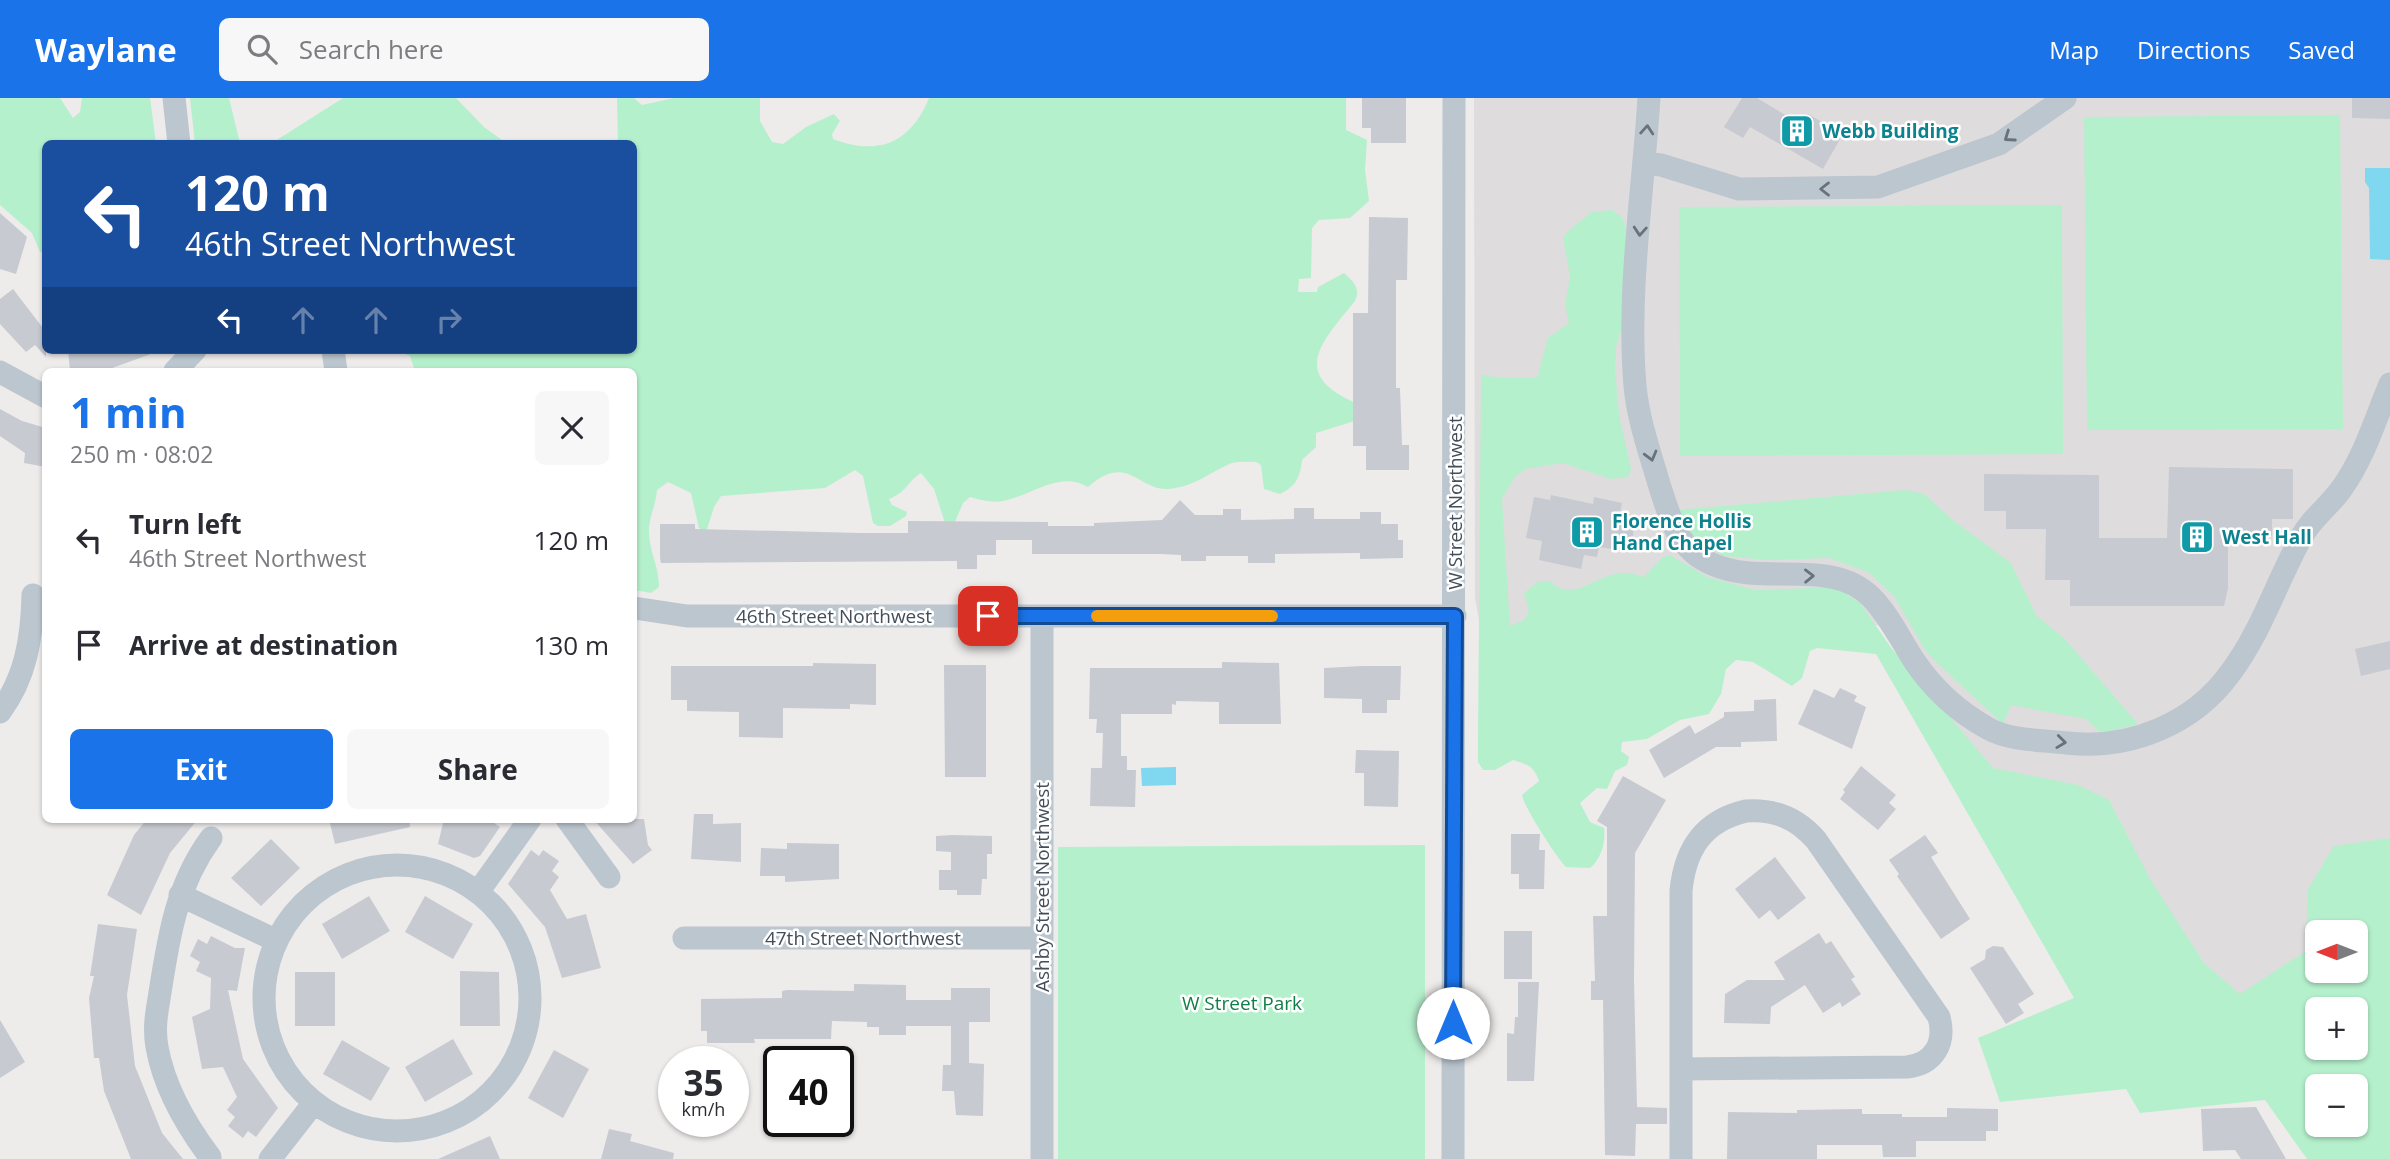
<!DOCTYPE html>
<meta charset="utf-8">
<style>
:root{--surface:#fff;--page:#f7f7f7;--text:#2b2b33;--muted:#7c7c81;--accent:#1a73e8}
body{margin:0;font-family:"Open Sans",sans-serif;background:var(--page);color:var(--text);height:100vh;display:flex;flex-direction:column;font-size:26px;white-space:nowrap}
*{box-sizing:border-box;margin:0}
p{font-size:23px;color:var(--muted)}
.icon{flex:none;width:38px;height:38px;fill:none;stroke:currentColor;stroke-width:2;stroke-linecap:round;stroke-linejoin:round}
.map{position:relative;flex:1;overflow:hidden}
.panel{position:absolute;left:42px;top:270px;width:595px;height:455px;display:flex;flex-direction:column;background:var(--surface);border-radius:10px;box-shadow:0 2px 5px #0004}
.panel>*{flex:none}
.banner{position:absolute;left:42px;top:42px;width:595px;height:214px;border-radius:10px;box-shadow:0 2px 5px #0004;background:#1a4fa0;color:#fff;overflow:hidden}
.needle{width:46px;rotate:270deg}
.fabs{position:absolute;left:2305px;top:822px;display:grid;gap:14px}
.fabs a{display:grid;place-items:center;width:63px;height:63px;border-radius:10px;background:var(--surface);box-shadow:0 2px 5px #0004;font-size:35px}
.speed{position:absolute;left:658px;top:948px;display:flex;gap:14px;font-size:35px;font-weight:700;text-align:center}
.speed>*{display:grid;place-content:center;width:91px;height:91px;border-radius:50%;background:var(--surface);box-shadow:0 2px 5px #0004;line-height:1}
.speed small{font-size:18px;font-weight:400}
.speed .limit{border:4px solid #111;border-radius:10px;background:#fff;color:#111}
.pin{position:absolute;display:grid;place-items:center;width:60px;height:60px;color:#fff;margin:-30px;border-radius:14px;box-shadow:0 4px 10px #0006}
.me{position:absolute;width:77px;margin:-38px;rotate:0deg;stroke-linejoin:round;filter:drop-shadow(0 0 5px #0008)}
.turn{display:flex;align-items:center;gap:24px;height:147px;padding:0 28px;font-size:32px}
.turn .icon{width:91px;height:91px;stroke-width:2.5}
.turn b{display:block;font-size:49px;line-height:60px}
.lanes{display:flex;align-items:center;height:66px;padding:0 28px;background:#0003;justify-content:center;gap:35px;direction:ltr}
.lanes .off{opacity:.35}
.round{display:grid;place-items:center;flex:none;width:74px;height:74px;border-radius:10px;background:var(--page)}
.headline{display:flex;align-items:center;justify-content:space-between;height:119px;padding:0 28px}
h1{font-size:42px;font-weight:700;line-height:52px;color:var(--accent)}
.button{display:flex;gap:14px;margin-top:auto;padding:14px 28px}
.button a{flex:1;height:80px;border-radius:10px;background:var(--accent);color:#fff;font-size:28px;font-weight:700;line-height:80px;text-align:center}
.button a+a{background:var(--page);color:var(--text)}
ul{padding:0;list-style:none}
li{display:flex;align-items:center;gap:21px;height:105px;padding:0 28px}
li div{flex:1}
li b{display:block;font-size:26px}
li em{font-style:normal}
header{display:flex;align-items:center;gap:42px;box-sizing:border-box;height:98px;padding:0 35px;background:var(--accent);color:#fff}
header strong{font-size:33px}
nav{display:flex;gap:38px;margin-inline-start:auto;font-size:24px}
.search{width:490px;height:63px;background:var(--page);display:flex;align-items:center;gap:18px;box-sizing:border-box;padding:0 24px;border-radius:10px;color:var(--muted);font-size:26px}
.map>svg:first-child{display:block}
</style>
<header>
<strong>Waylane</strong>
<div class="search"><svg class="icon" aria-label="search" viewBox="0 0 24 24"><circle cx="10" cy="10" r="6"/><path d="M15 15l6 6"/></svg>Search here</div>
<nav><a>Map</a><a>Directions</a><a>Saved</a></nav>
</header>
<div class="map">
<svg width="2390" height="1061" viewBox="0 0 2390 1061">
<rect width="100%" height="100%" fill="#eeebeb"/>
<path fill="#dfdcdd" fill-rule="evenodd" d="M1474 0H2390V899L2356 912H2317L2212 1003 1882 527 1480 528 1475 500ZM2317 835H2356V873H2317Z"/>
<path fill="#b5f0cc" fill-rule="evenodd" d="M0 0H60L73 20 80 14 82 0H150L156 45 46 46 45 154H40L32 135 0 107Z
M190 0H229L240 45H195Z
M343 0H456L484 29 506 45H272Z
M617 0H634L642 7 674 0H760V23L772 44 783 46 806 29 834 16 840 23 832 36 833 41C878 58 910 46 929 0H1346V32L1367 42 1365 72 1369 103 1350 120 1319 122 1312 130 1311 180 1299 181 1298 194H1317L1318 189 1344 175C1353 183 1361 190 1355 203 1319 247 1289 278 1361 307V321L1316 335V349L1302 362C1300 380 1296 388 1280 396L1264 391 1261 367 1256 364C1248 364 1237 363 1229 366 1208 376 1193 389 1168 391 1138 393 1128 354 1088 389 1059 372 1033 397 1003 403 992 405 981 402 970 399L963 405 954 426 946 428 934 391 921 375C906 385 907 394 889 401L892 407 907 414 906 418 890 428H878L873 425 863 378 855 372 825 390 721 398 714 409 707 431 702 433 699 430 691 395 668 384 657 392C656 406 650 417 649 430 648 452 659 467 659 489L651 495 634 492V273H415L410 258 396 252H634V46L618 45Z
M2340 17 2343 331 2087 332 2084 19Z
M2062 107 2063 356 1680 358 1679 109Z
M1612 112 1623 120 1626 132 1623 227 1616 248 1615 272 1619 317 1631 371 1628 379 1611 381 1563 365 1525 371 1515 379 1502 401 1510 528 1524 522 1529 513 1524 495 1539 483H1550C1577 512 1602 461 1644 479L1663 459 1670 457 1707 479 1755 492 1836 489 1860 505 1892 551 1993 670 2078 687 2109 702 2150 781 2204 865 2240 896 2306 853 2308 791 2334 748 2390 740V1061H2307L2265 1002 2140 1015 2126 991 2000 1004 1978 940 2074 900 1876 556 1817 550 1810 553 1802 580 1792 588 1753 564 1736 562 1726 571 1721 596 1709 616 1680 622 1647 641 1622 644 1621 653 1629 659 1627 667 1615 673 1607 691 1597 690 1580 705 1590 724 1604 730C1606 744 1601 761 1590 770L1566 769C1556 759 1524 709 1522 697L1539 683C1534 668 1527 666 1513 662L1495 672H1483L1478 664V640L1481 276 1498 280H1537L1548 240 1569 225 1565 207 1570 178 1563 140C1569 129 1582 124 1591 114ZM2317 835H2356V873H2317ZM2317 912H2356V950H2317ZM2317 989H2356V1027H2317Z
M1906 392 1924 396 1954 423 2011 465 2036 517 2065 541 2138 626 2101 635 2086 621 2011 607 2003 626 1940 568 1925 552 1894 498 1868 474 1829 460 1768 462 1724 458 1692 439 1678 412Z
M1425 747V1061H1058V749Z"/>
<path fill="#7fd8f0" d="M2365 70H2390V162L2370 161 2369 90 2365 84Z
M1176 669V687L1142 688 1141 670Z"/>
<path fill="#c7cad1" d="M1362 0H1406V45H1371V30H1362Z
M1742 0H1757L1802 27 1808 16 1843 36 1823 71 1750 29 1743 40 1724 29Z
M2352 0H2390V21L2352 20Z
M0 115 27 139 16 176 0 171Z
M1369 119 1408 120 1407 182H1396V290H1400L1402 347H1409V372H1366V348H1353V215H1368Z
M13 191 46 234V259L35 247 26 254 0 226V201Z
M68 252H159V253L104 273H70Z
M0 311 22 323 46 330V369L24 365 25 355 0 338Z
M2169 369 2293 371V421H2272V438H2228V490L2224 508H2070V482H2045L2046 431H2006V413H1984V376L2099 377V440H2167Z
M1551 397 1593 406 1594 399 1622 405 1620 415 1636 418 1632 444 1614 441 1612 451 1599 449 1597 459 1584 457 1581 471 1539 462 1542 443 1526 440 1534 399 1550 402Z
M1180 402 1195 417H1223V411H1241V422L1294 421V410H1314V421H1360V414H1381V426H1398V442H1403V460L1360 461V455L1275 456V465H1248V458H1206V463H1181V457L1161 456H1032V442H996V457H977V471H957V463L661 465 660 460V426H695V431L860 435H908V423L1048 424V428H1094V425L1162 422Z
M2390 543V571L2361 578 2355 551Z
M1222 564 1279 565 1281 626H1219V604L1176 603V607L1172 606V616H1121V658H1127V672H1136L1135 709 1090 708 1091 670H1102L1103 635H1096L1097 621H1089L1090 570H1222Z
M813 565 876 566V607L850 606V611L783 610V640L739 639V614L687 613V602H671V568H813Z
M944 567H986V679H945Z
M1363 568H1401L1400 602H1387V615H1362V601L1324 600V570Z
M1840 590 1857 598 1854 603 1866 609 1852 651 1798 626 1814 591 1834 600Z
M1776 601 1777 643 1741 644V649H1716L1664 680 1649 652 1690 627 1695 636 1724 619V614L1754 613V602Z
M1356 652 1399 653 1398 709 1364 708V675H1355Z
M1861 668 1896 697 1889 705 1896 711 1878 732 1840 701 1845 694 1843 692Z
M1623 678 1666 702 1635 755 1634 882 1637 1009 1667 1010V1026H1636L1635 1058 1605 1057 1603 902H1591V883H1595L1593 818H1607V729L1597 723Z
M694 716H713V726L741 725V764L691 761Z
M147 721H198L170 755 141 817 107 797 134 737Z
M329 721H409L410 729 335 746Z
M444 721 456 724 488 721 500 729 480 758 474 760 438 746Z
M593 721H644L648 747 652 752 633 766Z
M1511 736H1540L1539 752H1545L1544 791H1519V776H1511Z
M952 737 992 738V756H987V781H982L981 797H957V792H939V772H951V754L936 753V738Z
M1925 737 1938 755 1931 759 1970 821 1941 841 1897 778 1899 776 1889 762Z
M271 741 300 770 261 808 231 780Z
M787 745 839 746V781L785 784V778H760L761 750 787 751Z
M531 752 539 758 543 752 559 763 552 773 559 779 550 792 567 821 586 816 601 870 562 880 545 829 508 786Z
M1775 759 1806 800 1778 822 1770 812 1759 821 1735 791Z
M369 798 390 833 342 861 322 826Z
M425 798 473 826 453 861 405 834Z
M98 826 137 831 127 897 135 968 162 1035 183 1061H131L104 993 99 960H94L89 900 94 878H90Z
M1504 833H1532V881H1504Z
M1819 835 1826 846 1831 843 1855 879 1851 881 1861 896 1842 909 1840 904 1823 915 1805 887 1771 909 1770 926 1724 925 1725 896 1747 882H1785L1774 864Z
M211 838 235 850H245L237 893 228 892 243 961 278 1010 256 1039 248 1033 243 1040 228 1028 235 1019 227 1012 237 999 223 969 202 971 192 919 210 911 211 880 196 873 200 864 190 858 198 841 207 846Z
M1993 848 2003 849 2034 896 2018 906 2024 915 2006 926 1970 870 1985 861 1986 852Z
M460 873 499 874 500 928H460Z
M295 874H335V928H295Z
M1518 884H1539L1534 983H1507V935L1514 936 1515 919H1518Z
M854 886 906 887V902H951V890H990V924H969V965L984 966 983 1018 956 1017 954 993H942L943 967H951V928H906V937H879V929H867V924L832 923 831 941H754L755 945H707V933H701V901L782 900V893L787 892 854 893Z
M0 922 25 964 0 980Z
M453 941 473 976 425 1004 405 969Z
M342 942 390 970 371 1003 323 976Z
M554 952 589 971 563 1020 528 1000Z
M2256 1009 2286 1061H2241L2235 1052 2203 1053 2201 1011Z
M1947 1010 1998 1011V1033H1986V1043H1916V1059H1883L1882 1047H1817V1061H1727L1728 1014 1797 1015V1012L1862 1011V1016H1902V1019H1947Z
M609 1031 632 1036 630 1043 674 1055 673 1061H601Z
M490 1038 500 1061H438Z"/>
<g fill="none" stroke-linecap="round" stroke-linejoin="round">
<path stroke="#bbc6cf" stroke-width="23" d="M174 0 179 46
M1649 0C1643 95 1627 193 1635 288 1638 321 1650 355 1659 386 1670 420 1677 451 1712 466 1763 489 1831 459 1871 499 1889 517 1901 543 1915 564 1934 592 1960 615 1989 631 2011 643 2043 642 2067 645 2130 652 2194 626 2231 574 2261 534 2277 483 2301 440 2311 420 2330 408 2342 390 2364 360 2376 319 2390 286
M1644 65 1661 67 1739 91 1878 89 1999 46 2065 0
M333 252 336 273
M175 273 195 252
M0 274 46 299
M634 510 687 518H1455
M0 614C26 579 32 540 33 497
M1746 713C1775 711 1797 720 1816 742L1939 919C1946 945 1934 966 1907 969L1681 971V793C1685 751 1703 723 1746 713Z
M567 721 609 779
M264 900a133 133 0 1 1 266 0a133 133 0 1 1-266 0Z
M478 794 530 721
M180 797 277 843
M684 840H1042
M1681 971V1061
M210 1059C186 1027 164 989 157 949 154 932 156 918 159 901 168 843 175 789 211 740
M270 1061 313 1006
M1042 1061V518
M1453 1061 1454 0"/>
</g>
<defs><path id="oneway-chevron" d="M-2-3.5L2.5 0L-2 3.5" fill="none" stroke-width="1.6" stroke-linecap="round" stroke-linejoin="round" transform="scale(1.75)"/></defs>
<g stroke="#67727c">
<use href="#oneway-chevron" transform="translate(1647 32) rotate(-86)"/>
<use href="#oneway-chevron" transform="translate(2009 39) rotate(145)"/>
<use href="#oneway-chevron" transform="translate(1825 91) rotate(180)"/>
<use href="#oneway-chevron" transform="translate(1640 133) rotate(94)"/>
<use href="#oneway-chevron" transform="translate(1651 358) rotate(75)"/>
<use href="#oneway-chevron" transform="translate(1809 478) rotate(-1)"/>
<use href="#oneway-chevron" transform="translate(2061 644) rotate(7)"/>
</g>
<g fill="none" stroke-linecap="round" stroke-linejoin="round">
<g stroke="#114b97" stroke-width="18">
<path id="route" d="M988 518H1455L1453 925"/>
</g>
<use href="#route" stroke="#1a73e8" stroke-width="12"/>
<path stroke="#f59e0b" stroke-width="12" d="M1097 518H1272"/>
</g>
<defs>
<g id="building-square" transform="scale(1.75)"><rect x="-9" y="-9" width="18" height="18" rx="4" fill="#0f9aa8" stroke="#fff"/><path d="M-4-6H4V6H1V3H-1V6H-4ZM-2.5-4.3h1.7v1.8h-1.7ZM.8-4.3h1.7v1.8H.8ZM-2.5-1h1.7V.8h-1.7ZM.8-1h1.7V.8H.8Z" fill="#fff"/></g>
</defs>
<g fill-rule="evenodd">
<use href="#building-square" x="1797" y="33"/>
<use href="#building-square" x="1587" y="434"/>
<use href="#building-square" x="2197" y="439"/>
</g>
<g text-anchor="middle" stroke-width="5" stroke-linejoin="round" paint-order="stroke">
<g font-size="19" font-weight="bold" fill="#0d838f" stroke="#fff" text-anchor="start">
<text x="1822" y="40">Webb Building</text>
<text x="1612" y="430">Florence Hollis<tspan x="1612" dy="22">Hand Chapel</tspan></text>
<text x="2222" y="446">West Hall</text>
</g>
<g font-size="19" fill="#434e59" stroke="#fff">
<text transform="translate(1455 405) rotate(-90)" y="7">W Street Northwest</text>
<text x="834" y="525">46th Street Northwest</text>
<text transform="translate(1042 789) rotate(-90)" y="7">Ashby Street Northwest</text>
<text x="863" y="847">47th Street Northwest</text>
</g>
<g font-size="19" fill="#117d47" stroke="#fff">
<text x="1242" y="912">W Street Park</text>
</g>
</g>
</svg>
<div class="fabs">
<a><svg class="needle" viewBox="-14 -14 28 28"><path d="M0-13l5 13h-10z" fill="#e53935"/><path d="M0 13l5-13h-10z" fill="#7c7c81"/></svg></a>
<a>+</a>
<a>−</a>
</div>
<div class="speed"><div>35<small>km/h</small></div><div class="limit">40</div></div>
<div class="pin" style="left:988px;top:518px;background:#d93025"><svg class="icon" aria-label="arrive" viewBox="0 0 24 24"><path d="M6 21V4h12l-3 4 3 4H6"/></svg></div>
<svg class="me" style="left:1453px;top:925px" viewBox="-20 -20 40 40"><circle r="19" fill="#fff"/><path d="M0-13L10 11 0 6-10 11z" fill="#1a73e8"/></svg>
<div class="banner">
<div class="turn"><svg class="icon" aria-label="left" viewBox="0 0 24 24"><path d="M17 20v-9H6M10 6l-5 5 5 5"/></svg><div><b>120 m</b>46th Street Northwest</div></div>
<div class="lanes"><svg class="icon" aria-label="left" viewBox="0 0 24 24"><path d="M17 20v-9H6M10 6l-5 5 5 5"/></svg><svg class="icon off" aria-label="ahead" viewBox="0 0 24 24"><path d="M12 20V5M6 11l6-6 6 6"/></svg><svg class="icon off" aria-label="ahead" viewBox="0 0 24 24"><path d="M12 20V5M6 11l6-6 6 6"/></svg><svg class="icon off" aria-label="right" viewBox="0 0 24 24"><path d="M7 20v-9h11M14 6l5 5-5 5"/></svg></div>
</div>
<section class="panel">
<div class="headline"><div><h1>1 min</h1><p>250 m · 08:02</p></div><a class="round"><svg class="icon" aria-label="close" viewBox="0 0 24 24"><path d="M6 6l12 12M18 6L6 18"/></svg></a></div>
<ul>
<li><svg class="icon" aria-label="left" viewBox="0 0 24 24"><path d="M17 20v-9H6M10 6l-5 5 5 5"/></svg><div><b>Turn left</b><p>46th Street Northwest</p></div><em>120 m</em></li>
<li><svg class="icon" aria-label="arrive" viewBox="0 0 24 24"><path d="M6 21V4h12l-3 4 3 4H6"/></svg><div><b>Arrive at destination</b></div><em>130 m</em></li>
</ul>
<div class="button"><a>Exit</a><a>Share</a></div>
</section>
</div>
